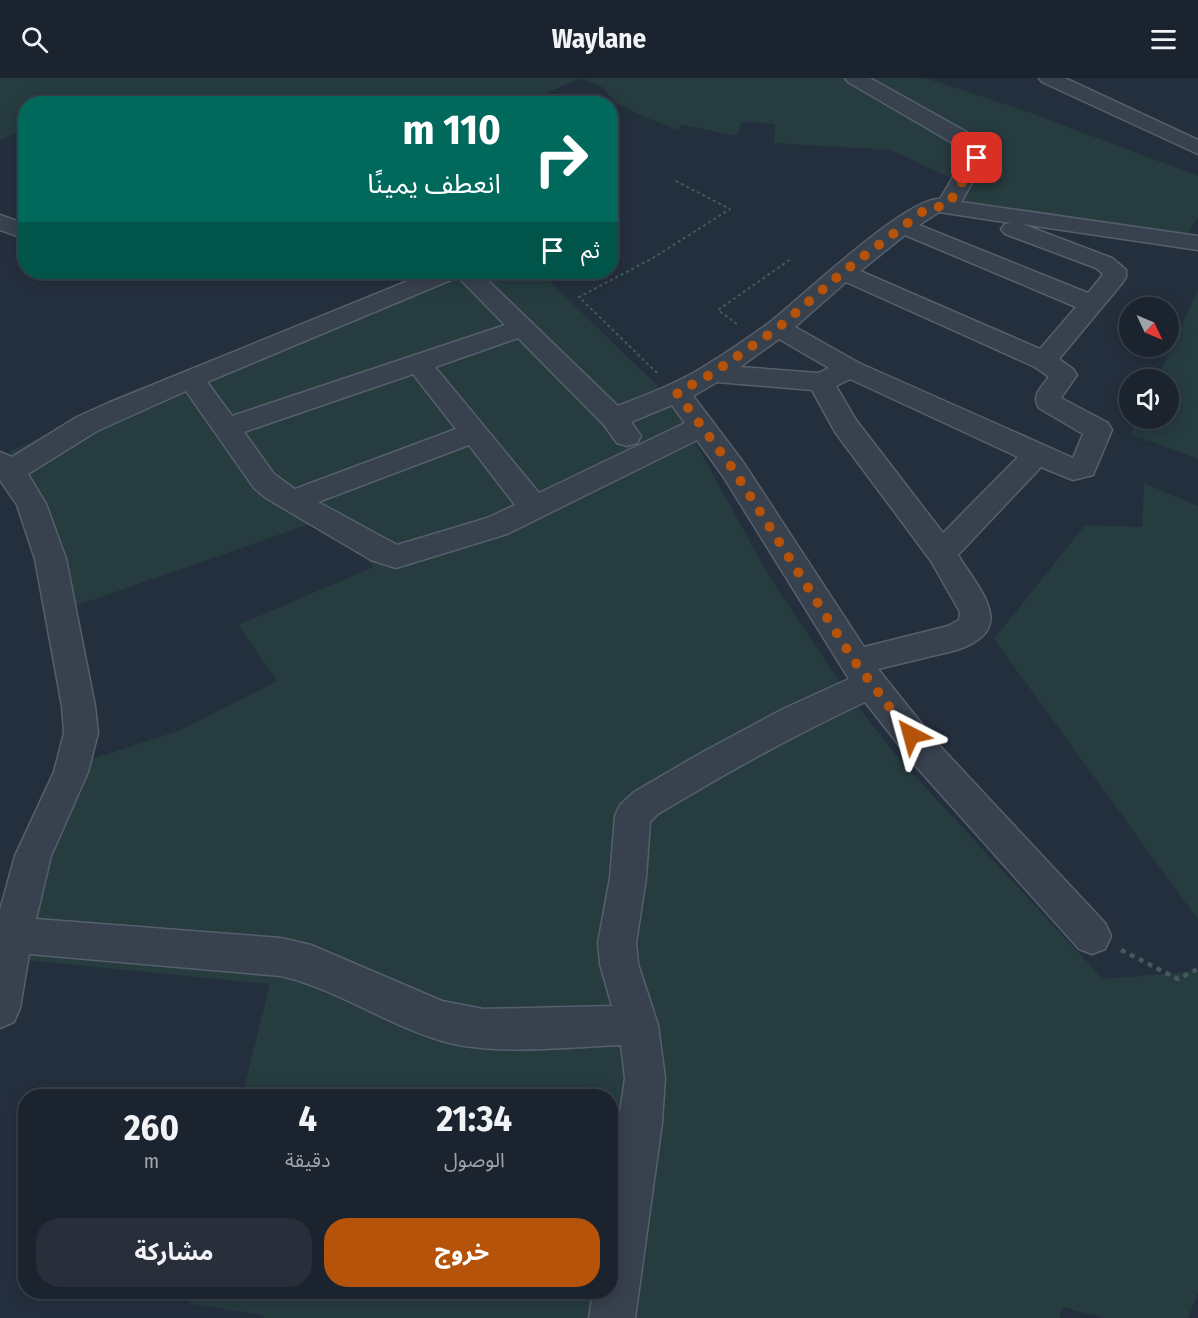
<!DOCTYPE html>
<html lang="ar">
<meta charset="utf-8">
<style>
:root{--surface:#1b232e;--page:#282f3a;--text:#f1f3f6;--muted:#a0a4aa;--line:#39404a;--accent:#b45309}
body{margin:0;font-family:"Fira Sans Condensed","Noto Sans Arabic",sans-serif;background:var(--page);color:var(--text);direction:rtl;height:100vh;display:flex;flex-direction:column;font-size:22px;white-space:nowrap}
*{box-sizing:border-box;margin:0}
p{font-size:20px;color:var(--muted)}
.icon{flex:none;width:33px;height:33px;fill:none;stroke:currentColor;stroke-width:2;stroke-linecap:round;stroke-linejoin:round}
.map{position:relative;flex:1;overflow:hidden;direction:ltr}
.sheet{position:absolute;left:18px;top:1011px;width:600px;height:210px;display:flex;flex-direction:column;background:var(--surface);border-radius:24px;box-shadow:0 3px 15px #0003,0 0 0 2px var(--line);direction:rtl}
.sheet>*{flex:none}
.banner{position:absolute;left:18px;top:18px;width:600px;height:183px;border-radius:24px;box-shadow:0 3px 15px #0003,0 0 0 2px var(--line);direction:rtl;background:#00695c;color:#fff;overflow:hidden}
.needle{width:39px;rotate:134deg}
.controls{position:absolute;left:1119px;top:219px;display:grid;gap:12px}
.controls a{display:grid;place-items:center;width:60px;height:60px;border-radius:50%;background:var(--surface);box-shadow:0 3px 15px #0003,0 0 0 2px var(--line);font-size:30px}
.pin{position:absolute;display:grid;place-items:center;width:51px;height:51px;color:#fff;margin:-26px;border-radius:12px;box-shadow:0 3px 9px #0006}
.me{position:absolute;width:66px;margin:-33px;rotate:321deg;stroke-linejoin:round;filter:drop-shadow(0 0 4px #0008)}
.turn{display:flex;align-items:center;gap:21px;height:126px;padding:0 18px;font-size:27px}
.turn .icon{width:78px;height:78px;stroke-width:2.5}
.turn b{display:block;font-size:42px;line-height:51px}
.then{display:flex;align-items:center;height:57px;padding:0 18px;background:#0003;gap:12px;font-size:22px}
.eta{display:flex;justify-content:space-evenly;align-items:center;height:102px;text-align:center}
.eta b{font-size:36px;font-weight:700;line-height:42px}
.primary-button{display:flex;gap:12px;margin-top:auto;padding:12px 18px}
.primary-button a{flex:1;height:69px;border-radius:24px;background:var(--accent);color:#fff;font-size:24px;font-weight:700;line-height:69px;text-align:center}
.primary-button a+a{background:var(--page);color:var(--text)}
header{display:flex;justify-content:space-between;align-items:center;height:78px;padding:0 18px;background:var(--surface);font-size:27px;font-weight:700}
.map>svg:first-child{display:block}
</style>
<header><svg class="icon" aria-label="menu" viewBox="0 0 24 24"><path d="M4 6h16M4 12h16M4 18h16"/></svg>Waylane<svg class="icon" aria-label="search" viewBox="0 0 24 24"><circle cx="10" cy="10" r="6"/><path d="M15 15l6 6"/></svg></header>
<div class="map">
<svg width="1198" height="1240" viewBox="0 0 1198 1240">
<rect width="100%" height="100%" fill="#242f3e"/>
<path fill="#263c3f" d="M0 0H925L1020 31 1198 98V139L1186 160 939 123 959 104 891 72 774 65 775 46 742 44 736 58 680 46 678 52 642 38 615 24 602 9 581 0 520 26H123L107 16 84 25 26 26 25 51 0 62Z
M437 194H540L672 322 769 498 847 615 900 682 1103 901 1198 893V1215L1188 1240H1104L1062 1229 1060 1240H263L264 1237 190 1226 193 1214H610V1018H242L270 906 15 881 89 682 181 652 277 603 238 547 373 489 333 438 58 534 10 373Z
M1198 212V381L1131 356 1138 341 1168 340V302L1157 301Z
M1144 405 1198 428V842L994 561 1085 447 1142 449Z"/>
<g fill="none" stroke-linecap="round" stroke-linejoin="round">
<g stroke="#565f6c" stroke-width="3">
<path id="minor" d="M845 0H870L972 57 989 75 961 124 1198 158V172L1022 146 1112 180 1126 192V199L1123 204 1059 281 1073 291 1077 297 1061 320 1108 345 1112 352 1093 397 1073 402 1041 389 958 477C980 513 1019 551 957 572L878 591 937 665 1105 845 1111 858 1105 871 1092 876 1079 871 913 685 865 624C794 657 726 695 658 736L650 744 646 800 636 865 638 886 658 947 665 1000 662 1045 635 1240H589L593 1214H610V1105L625 1000 621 967C566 969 494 978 442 963 387 947 337 911 281 898L29 876 20 930 14 944 0 950V832L15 778 54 694 64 655 62 628 35 481 17 427 0 402V374L12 379 77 339 108 325 430 194H479L618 328C648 316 678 305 705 288 726 275 748 260 769 245 801 220 906 119 940 121L967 76 956 67 848 4ZM939 134 1011 145 1005 146 1001 151 1005 156 1096 190 1102 195V198L1088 215 919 147ZM905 157 1076 229 1040 271 860 193ZM458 199 505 247 232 338 207 304ZM846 204 1035 289 1049 299C1041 309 1031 318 1039 330L1083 356 1073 380 859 285 795 249ZM518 260 604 347 617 365 627 368 637 365 641 358 631 344 672 327 685 345 539 415 435 289ZM779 261 829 290 818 295 740 289ZM413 296 456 351 295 411 274 396 244 354ZM850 301 1018 379 943 455 856 342 836 308ZM717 304 812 312 835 354 931 483 960 534 959 542 948 548 864 569 743 384 693 318ZM186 313 254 410 266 420 371 482 396 490 507 456 697 362 723 398 849 601 783 631 701 675 634 714 620 727 615 738 610 800 598 865 600 886 612 928 483 931 442 923 311 867 281 860 36 841 51 778 88 694 98 655 95 628 66 481 46 426 28 396 97 353ZM469 367 515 427 487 440 397 467 318 424Z
M1039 0H1065L1198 62V76L1042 4Z
M0 137 26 146V161L0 152Z"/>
</g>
<path stroke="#44595c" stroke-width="2" stroke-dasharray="3 3" stroke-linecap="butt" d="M737 246 718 232 791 181
M657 295 579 219 653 180 730 131 674 102"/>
<path stroke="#44595c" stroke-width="4.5" stroke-dasharray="5 5" stroke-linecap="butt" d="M1121 872 1178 901 1198 891"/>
<use href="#minor" fill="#38414e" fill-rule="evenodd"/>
</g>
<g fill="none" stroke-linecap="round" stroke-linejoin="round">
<path stroke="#b45309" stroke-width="10" stroke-dasharray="0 18" d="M911 657 855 584 733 391 677 315 713 295 778 250 843 194 926 131 948 127 977 80"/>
</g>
</svg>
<div class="controls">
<a><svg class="needle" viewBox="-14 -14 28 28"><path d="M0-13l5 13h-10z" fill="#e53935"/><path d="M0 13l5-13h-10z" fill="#a0a4aa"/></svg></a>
<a><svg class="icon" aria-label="sound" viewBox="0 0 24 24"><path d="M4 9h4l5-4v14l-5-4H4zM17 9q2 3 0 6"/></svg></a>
</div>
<div class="pin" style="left:977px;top:80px;background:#d93025"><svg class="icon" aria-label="arrive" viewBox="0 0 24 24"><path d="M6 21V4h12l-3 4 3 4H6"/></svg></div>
<svg class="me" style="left:911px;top:657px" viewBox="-20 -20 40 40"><path d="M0-17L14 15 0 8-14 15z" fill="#b45309" stroke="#fff" stroke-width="4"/></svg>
<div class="banner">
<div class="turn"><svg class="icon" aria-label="right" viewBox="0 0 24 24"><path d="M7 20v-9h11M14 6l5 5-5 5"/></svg><div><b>110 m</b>انعطف يمينًا</div></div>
<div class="then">ثم<svg class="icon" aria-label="arrive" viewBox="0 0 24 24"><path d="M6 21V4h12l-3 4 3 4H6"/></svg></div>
</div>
<section class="sheet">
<div class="eta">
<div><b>21:34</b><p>الوصول</p></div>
<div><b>4</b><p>دقيقة</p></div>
<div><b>260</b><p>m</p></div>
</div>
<div class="primary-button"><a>خروج</a><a>مشاركة</a></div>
</section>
</div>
